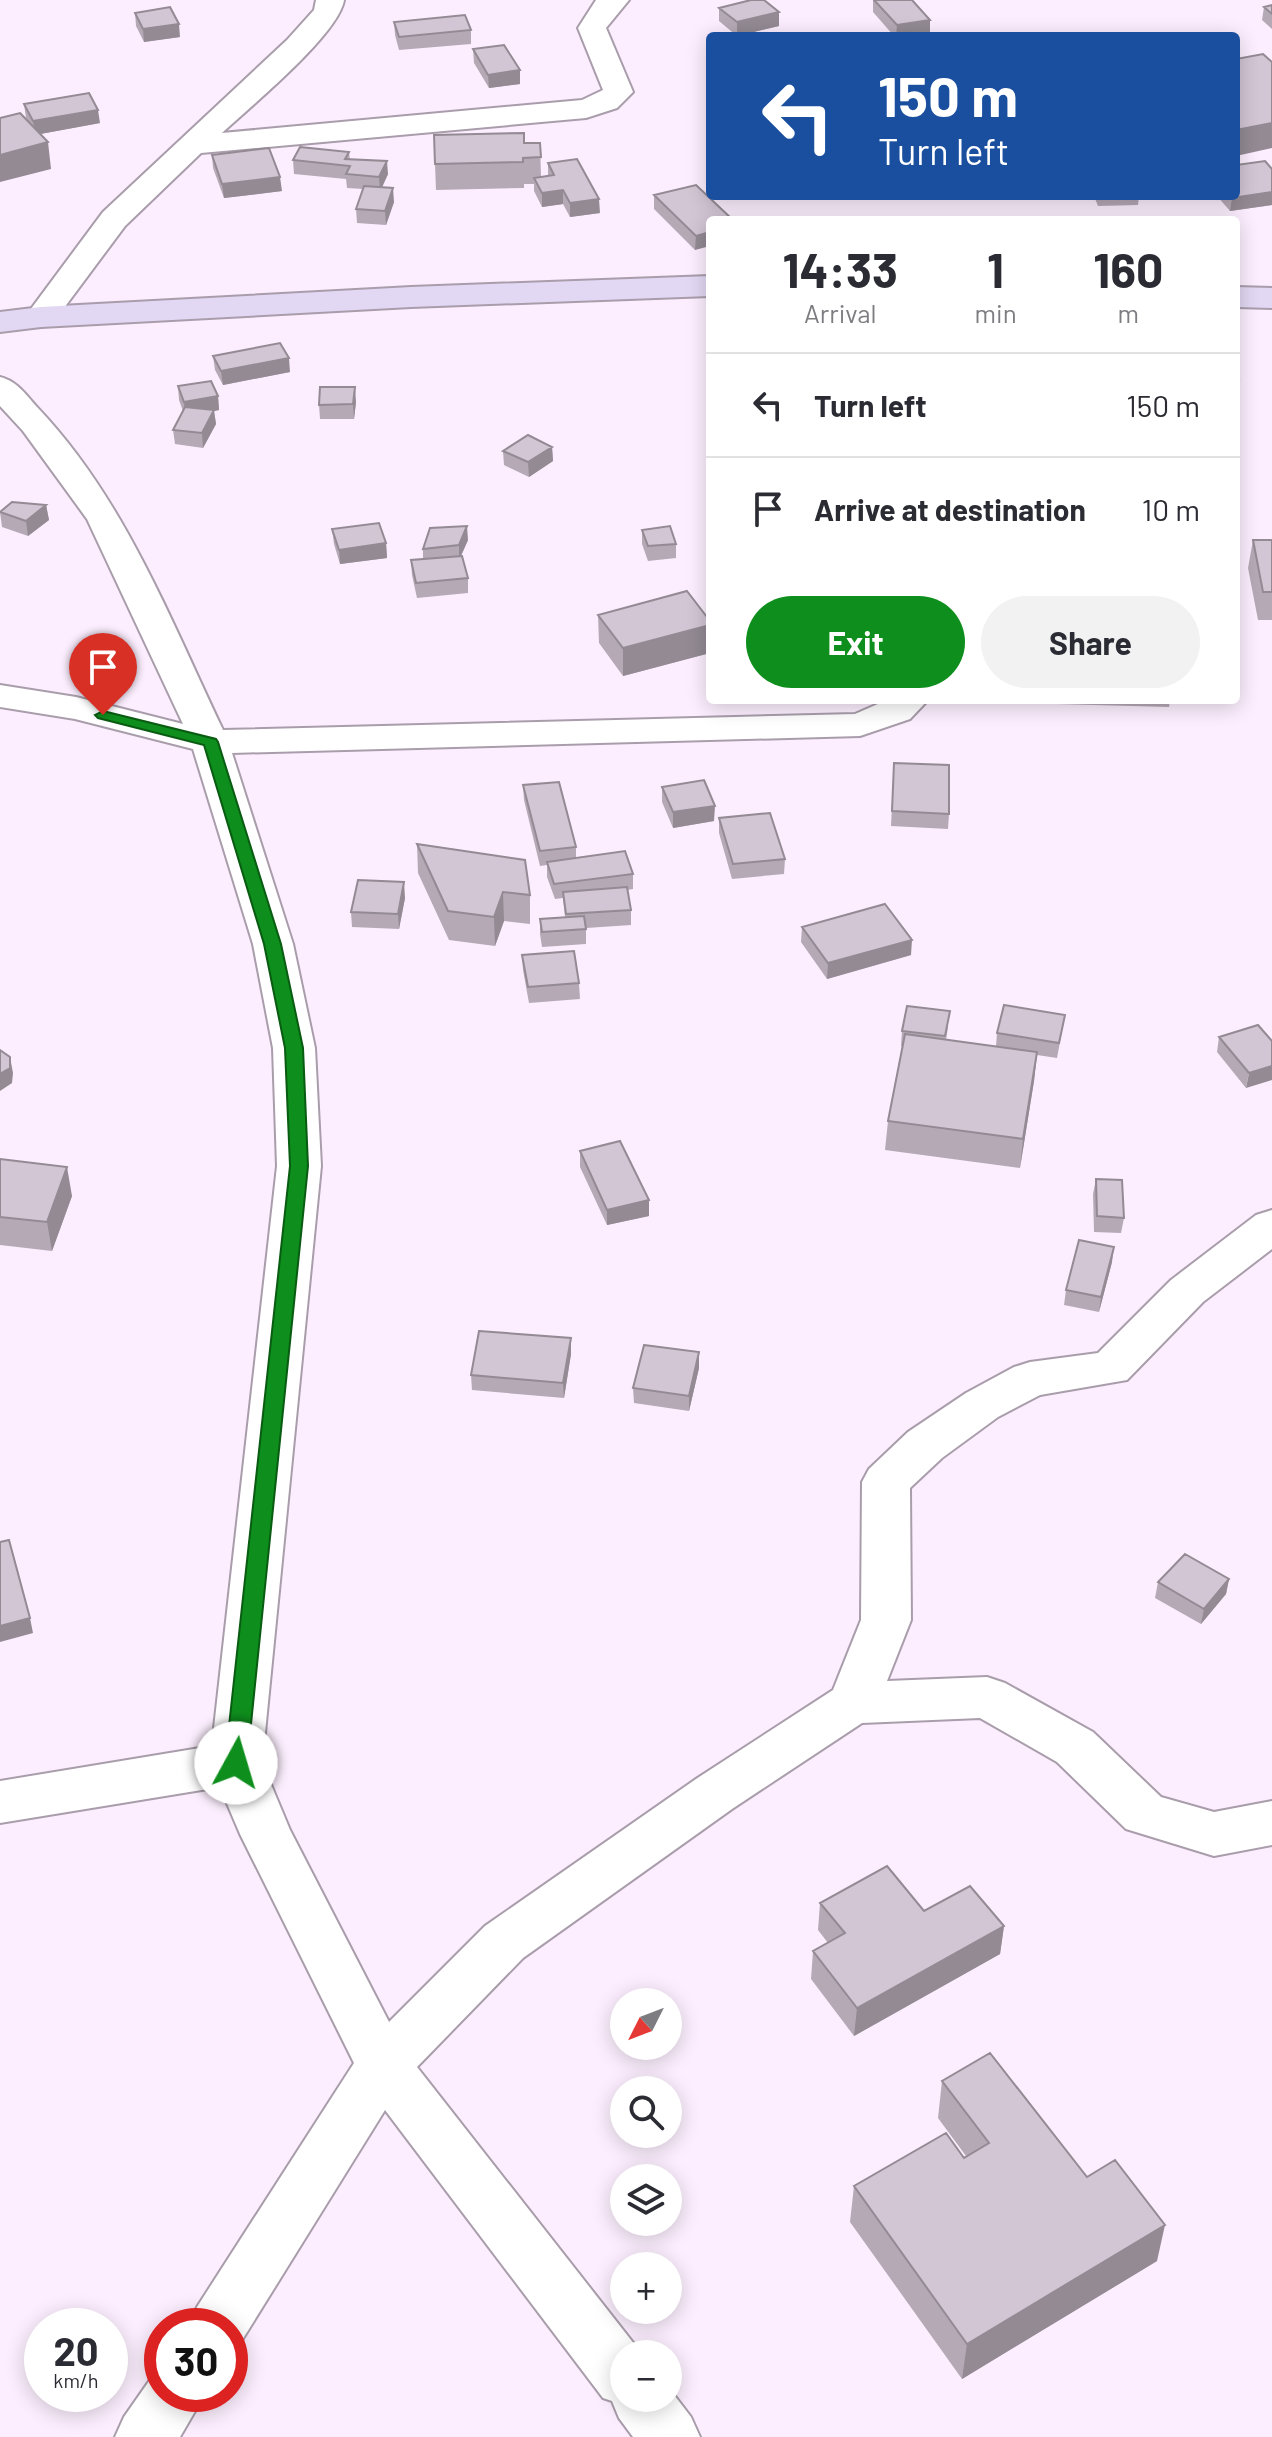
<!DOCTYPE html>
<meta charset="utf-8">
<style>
:root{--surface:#fff;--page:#f2f2f3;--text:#2b2b33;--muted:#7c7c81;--line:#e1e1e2;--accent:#0e8e1c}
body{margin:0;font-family:Barlow,sans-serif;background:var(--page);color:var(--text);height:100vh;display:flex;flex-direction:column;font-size:30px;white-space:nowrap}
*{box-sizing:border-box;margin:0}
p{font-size:26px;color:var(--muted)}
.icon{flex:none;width:44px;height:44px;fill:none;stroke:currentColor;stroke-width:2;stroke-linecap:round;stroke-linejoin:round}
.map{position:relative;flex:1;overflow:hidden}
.panel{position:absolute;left:706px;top:216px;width:534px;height:488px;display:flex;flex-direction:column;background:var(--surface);border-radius:8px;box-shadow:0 4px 20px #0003}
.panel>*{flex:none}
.hud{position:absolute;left:706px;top:32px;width:534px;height:168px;border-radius:8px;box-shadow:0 4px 20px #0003;background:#1a4fa0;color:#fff;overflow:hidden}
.needle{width:52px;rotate:228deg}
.fabs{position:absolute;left:610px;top:1988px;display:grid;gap:16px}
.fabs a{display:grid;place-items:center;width:72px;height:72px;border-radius:50%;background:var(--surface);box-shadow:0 4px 20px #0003;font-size:40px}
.speed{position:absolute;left:24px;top:2308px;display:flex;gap:16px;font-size:40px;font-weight:700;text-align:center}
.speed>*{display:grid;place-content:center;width:104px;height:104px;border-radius:50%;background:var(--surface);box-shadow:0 4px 20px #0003;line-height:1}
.speed small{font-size:20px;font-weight:400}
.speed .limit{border:12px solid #d22;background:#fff;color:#111}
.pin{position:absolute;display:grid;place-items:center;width:68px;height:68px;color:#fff;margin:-82px -34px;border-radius:50% 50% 50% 0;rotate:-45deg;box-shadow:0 0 8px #0007}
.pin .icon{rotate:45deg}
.me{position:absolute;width:88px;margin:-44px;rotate:6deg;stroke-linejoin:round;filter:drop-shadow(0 0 6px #0008)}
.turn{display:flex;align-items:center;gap:28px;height:168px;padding:0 40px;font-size:36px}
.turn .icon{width:104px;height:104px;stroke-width:2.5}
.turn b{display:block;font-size:56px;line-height:68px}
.eta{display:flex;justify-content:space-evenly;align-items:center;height:136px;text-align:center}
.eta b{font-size:48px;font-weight:700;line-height:56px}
.button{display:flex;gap:16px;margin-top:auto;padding:16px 40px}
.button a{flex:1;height:92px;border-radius:48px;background:var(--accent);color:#fff;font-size:32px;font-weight:700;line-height:92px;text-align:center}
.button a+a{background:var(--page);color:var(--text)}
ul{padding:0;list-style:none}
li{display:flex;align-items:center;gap:24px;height:104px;padding:0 40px;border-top:2px solid var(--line)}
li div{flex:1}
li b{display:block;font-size:30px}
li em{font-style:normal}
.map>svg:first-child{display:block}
</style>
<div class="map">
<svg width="1272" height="2437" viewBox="0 0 1272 2437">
<rect width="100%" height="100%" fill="#fceefe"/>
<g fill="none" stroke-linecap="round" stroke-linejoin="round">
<g stroke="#a99dab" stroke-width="4">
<path id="street" d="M316 0H344C339 34 250 107 222 133L582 100 603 90 578 28 596 0H629L606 28 633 92 617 108 586 118 201 153 125 226 52 324 41 327 30 324 25 317 103 212 287 40 314 10Z
M0 377C17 381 26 395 37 407 124 498 170 619 223 730L855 714 887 700H928L910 719 860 736 232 753 293 944 315 1048 321 1166 262 1763 290 1830 389 2022 485 1926 696 1779 833 1690 861 1620 862 1482 869 1469 908 1432 966 1393 1014 1367 1030 1362 1098 1353 1171 1280 1256 1215 1272 1210V1249L1203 1302 1127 1380 1040 1395 998 1417 942 1458 910 1488 911 1620 887 1681 987 1677 1005 1683 1093 1732 1161 1797 1214 1812 1272 1801V1845L1214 1856 1126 1829 1057 1762 980 1718 862 1723 732 1809 523 1958 417 2067 642 2354H624V2398H668V2387L691 2417 700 2437H633L619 2418 612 2401 603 2398 385 2110 239 2345 230 2349V2326H189L197 2307 354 2063 240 1834 220 1787 0 1823V1781L212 1746 277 1166 273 1048 253 944 193 749 75 719 0 707V685L76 697 183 724 87 519 23 431 0 406Z
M162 2371V2394H205L180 2437H115L124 2417 154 2374Z"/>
</g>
<g stroke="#a99dab" stroke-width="4">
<path id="secondary" d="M710 276V296L411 307 41 327 0 332V312L41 307 411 287Z
M1236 287 1272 288V308L1236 307Z"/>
</g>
<use href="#street" fill="#fff" fill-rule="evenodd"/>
<use href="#secondary" fill="#e2d8f4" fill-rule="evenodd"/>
</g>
<path fill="#b5a9b6" d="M873 0H912L930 20V33L911 36H894L873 12Z
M1272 5V29L1262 20 1264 7Z
M719 8 779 26 737 36 719 21Z
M135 13 180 37 144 42 136 26Z
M394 22 471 30V44L399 50 395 35Z
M473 49 520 84 489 88 474 63Z
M24 104 100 123 40 134 51 169 26 118Z
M524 143H540L541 177 548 176V163L600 213 570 217 563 204 542 207 534 191V184H524V188L436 190 435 164Z
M349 152 350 160 388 174 382 188 394 202 386 225 357 223 356 209 363 189 347 188 346 179 294 174 293 160Z
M212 155 282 191 224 198 213 168Z
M1272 169V205L1230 211 1217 196H1236Z
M654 195 733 220 695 250 654 209Z
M1094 196H1139L1138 205 1098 206Z
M213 356 290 372 223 385 215 370Z
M1236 362 1239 379 1237 394H1236Z
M178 386 218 396 219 410 214 411 216 424 203 448 175 444 173 430 183 411 179 400Z
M356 402 354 419H320L319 405Z
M552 447 553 461 529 477 504 465 503 451Z
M46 505 49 520 28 536 2 527 0 512Z
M332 529 386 543 387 558 340 564 334 544Z
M642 530 676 544V558L648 561 642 544Z
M468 540 461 556 468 578V593L417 598 412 575 411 560 423 559V549Z
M1253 540H1272V620H1258L1248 568Z
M598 615 710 621V653L623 676 599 643Z
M1056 700H1170L1169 707 1057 704Z
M894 763 949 814 948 829 891 826Z
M523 785 576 847V858L633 874V889L627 890 631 910V925L586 928V944L542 947 540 934V919L565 917 563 898 555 899 547 877V865L540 866 524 800Z
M662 787 714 821 673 828 662 802Z
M719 818 785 859 784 874 732 879 719 833Z
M417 844 530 895V924L504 921 495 946 449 940 418 873Z
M405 898 399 929 352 927 351 912Z
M802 927 911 955 827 979 801 942Z
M522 955 579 983 580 999 529 1003 523 970Z
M1065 1015 1057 1058 1037 1055 1034 1081 1020 1168 885 1150 888 1121 902 1046H901L902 1031 948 1027 946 1040 996 1046 997 1033Z
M1258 1025 1246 1088 1217 1052 1219 1037Z
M580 1151 649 1200V1216L607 1225 580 1167Z
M0 1159 72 1196 52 1251 0 1245Z
M1096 1179 1124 1218 1121 1233 1094 1232 1093 1194Z
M1112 1262 1099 1312 1064 1305 1066 1290Z
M699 1352V1368L689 1411 634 1403 633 1388Z
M571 1354 564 1398 472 1390 471 1375Z
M1229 1579 1226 1594 1201 1624 1155 1598 1158 1582Z
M820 1903 924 1911 1004 1926 1000 1954 854 2036 811 1979 813 1951 828 1943 818 1930Z
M942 2081 1087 2177 1157 2261 962 2379 850 2222 854 2186 966 2156 938 2118Z"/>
<path fill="#938a94" d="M779 12V26L737 36V22Z
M930 20V33L911 36H896L897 25Z
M179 24 180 37 144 42 143 29Z
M520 70V84L489 88 488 75Z
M98 110 100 123 35 135 33 121Z
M1272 123V148L1236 156V130Z
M48 142 51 169 0 182V155Z
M387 161 388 174 380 191 379 177Z
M280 177 282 191 224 198 222 184Z
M393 188 394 202 386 225 385 211Z
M563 190V204L542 207V193Z
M1272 192V205L1230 211 1232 198Z
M599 199 600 213 570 217V203Z
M710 232V246L695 250 696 236Z
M289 358 290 372 223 385 221 371Z
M355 387 356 402 354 419 353 404Z
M218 396 219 410 214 411 216 424 203 448 202 433 185 416 184 402Z
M552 447 553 461 529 477 528 462Z
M46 505 49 520 28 536 26 521Z
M467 526 468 540 459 560V545Z
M386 543 387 558 340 564 339 550Z
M710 625V653L623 676V648Z
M715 806 714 821 673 828V812Z
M404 882 405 898 399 929 398 914Z
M503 892 504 921 495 946 494 917Z
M912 940 911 955 827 979 828 963Z
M1037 1052 1034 1081 1020 1168 1023 1139Z
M10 1057 13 1073 12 1083 0 1091V1074Z
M1272 1066V1080L1246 1088 1249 1073Z
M67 1167 72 1196 52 1251 47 1222Z
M649 1200V1216L607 1225V1210Z
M1114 1247 1112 1262 1099 1312 1101 1297Z
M571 1338V1354L564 1398 563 1383Z
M699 1352V1368L689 1411V1396Z
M1229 1579 1226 1594 1201 1624 1204 1609Z
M30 1618 33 1633 0 1642V1626Z
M1004 1926 1000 1954 854 2036 857 2008Z
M1165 2225 1157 2261 962 2379 967 2344Z"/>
<path fill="#d2c5d4" stroke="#938a94" stroke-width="2" d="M751 0H764L779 12 737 22 719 8Z
M874 0H912L930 20 897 25Z
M1272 5V14L1264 7Z
M170 7 179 24 143 29 135 13Z
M465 15 471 30 399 37 394 22Z
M504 45 520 70 488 75 473 49Z
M1263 54 1272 62V123L1236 130V59Z
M89 93 98 110 33 121 24 104Z
M20 113 48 142 0 155V118Z
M524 133V143H540L541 157 523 158V162L435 164 434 135Z
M300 147 349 152 345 159 387 161 379 177 346 174 350 166 293 160Z
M269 148 280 177 222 184 212 155Z
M577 159 599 199 570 203 563 190 542 193 534 178 554 175 548 163Z
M1265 161 1272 169V192L1232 198 1231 196H1236V165Z
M696 185 733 220H710V232L696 236 654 195Z
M364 186 393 188 385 211 356 209Z
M280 343 289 358 221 371 213 356Z
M1236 362 1239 379H1236Z
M211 381 218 396 184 402 178 386Z
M320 387H355L353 404 319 405Z
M185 407 214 410 202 433 173 430Z
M528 435 552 447 528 462 503 451Z
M12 502 46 505 26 521 0 512Z
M379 523 386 543 339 550 332 529Z
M467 526 459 545 423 549 430 528Z
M670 526 676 544 648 546 642 530Z
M1253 540H1272V592H1263Z
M462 556 468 578 416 583 411 560Z
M687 591 710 621V625L623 648 598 615Z
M894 763 949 765V814L892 811Z
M704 780 715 806 673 812 662 787Z
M559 782 576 847 540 851 523 785Z
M770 813 785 859 733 864 719 818Z
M417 844 525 860 530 895 503 892 494 917 448 911Z
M625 851 633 874 554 884 547 862Z
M358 880 404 882 398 914 351 912Z
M627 887 631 910 566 914 563 892Z
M885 904 912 940 828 963 802 927Z
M584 916 586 929 542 932 540 919Z
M574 951 579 983 528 987 522 955Z
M1004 1005 1065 1015 1059 1043 997 1033Z
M907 1006 950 1011 945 1036 902 1031Z
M1258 1025 1272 1041V1066L1249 1073 1219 1037Z
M905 1034 1037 1052 1023 1139 888 1121Z
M0 1050 10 1057V1068L0 1074Z
M620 1141 649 1200 607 1210 580 1151Z
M0 1159 67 1167 47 1222 0 1217Z
M1096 1179 1122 1180 1124 1218 1097 1216Z
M1079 1240 1114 1247 1101 1297 1066 1290Z
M479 1331 571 1338 563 1383 471 1375Z
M644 1345 699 1352 689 1396 633 1388Z
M9 1540 30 1618 0 1626V1542Z
M1185 1554 1229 1579 1204 1609 1158 1582Z
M887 1866 924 1911 970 1886 1004 1926 857 2008 813 1951 845 1933 820 1903Z
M990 2053 1087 2177 1115 2160 1165 2225 967 2344 854 2186 946 2133 964 2158 989 2143 942 2081Z"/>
<path fill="#0e8e1c" stroke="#095c12" stroke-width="2" d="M103 711 216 739 218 742 281 944 303 1048 308 1166 247 1763 243 1769 236 1772 229 1769 225 1763 290 1166 285 1048 264 944 204 745 98 718 95 715Z"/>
</svg>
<div class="fabs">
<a><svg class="needle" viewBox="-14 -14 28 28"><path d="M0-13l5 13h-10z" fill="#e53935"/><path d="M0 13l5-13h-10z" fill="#7c7c81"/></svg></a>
<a><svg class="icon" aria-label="search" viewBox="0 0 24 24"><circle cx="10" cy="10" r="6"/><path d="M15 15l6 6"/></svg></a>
<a><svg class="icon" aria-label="layers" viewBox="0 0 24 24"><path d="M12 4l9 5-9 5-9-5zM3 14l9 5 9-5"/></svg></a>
<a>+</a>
<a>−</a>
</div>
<div class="speed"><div>20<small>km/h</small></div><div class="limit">30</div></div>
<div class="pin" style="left:103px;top:715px;background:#d93025"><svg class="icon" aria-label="arrive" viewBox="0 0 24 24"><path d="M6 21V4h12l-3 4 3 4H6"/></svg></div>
<svg class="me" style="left:236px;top:1763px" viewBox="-20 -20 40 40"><circle r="19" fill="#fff"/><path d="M0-13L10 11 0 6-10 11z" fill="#0e8e1c"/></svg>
<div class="hud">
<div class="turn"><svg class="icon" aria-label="left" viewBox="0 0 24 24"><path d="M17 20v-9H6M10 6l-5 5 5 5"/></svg><div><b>150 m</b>Turn left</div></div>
</div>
<section class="panel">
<div class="eta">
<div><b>14:33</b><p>Arrival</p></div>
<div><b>1</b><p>min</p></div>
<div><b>160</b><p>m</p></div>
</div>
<ul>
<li><svg class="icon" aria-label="left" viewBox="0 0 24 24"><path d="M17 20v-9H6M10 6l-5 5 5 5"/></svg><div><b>Turn left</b></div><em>150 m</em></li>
<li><svg class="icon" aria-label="arrive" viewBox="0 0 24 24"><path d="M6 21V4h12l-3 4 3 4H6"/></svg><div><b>Arrive at destination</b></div><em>10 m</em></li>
</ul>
<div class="button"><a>Exit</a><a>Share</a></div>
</section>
</div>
